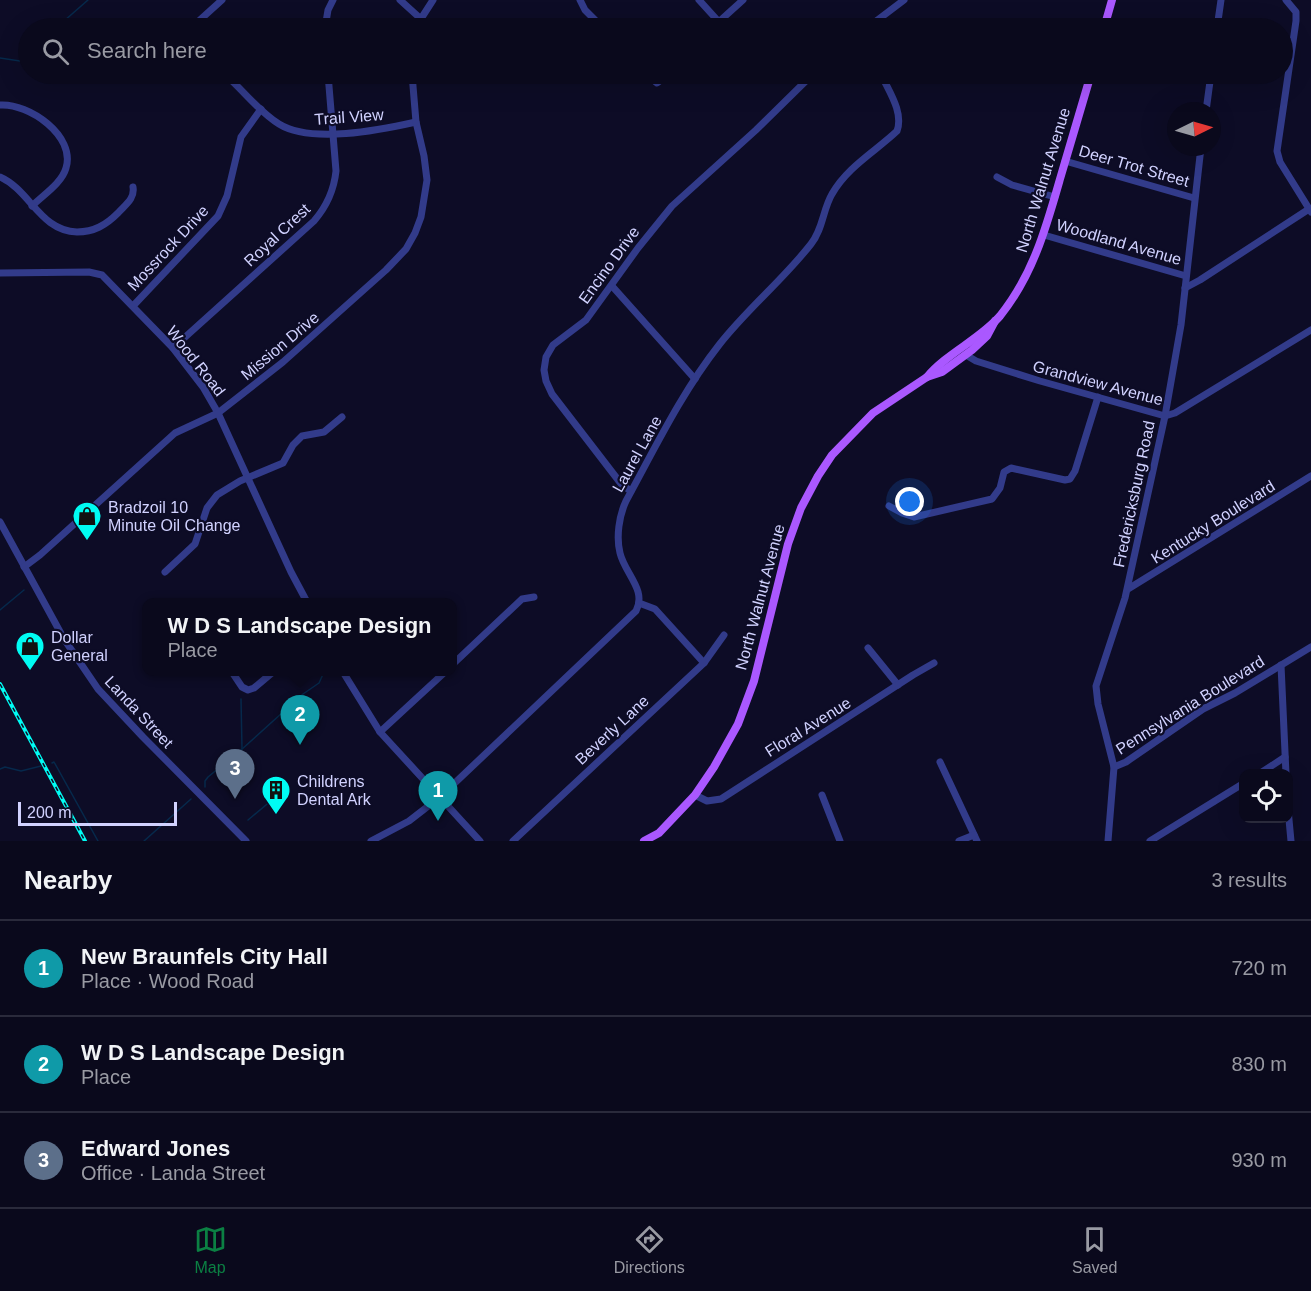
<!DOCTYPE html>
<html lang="en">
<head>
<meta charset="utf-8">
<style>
  :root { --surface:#0a091c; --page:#181729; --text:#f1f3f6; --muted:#999aa3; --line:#2a2a3b; --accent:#0b8043 }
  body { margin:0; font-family:Helvetica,sans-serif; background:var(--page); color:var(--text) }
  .controls { position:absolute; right:18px; bottom:18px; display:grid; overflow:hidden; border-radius:12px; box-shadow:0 6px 24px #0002 }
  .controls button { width:54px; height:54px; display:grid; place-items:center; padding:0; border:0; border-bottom:2px solid var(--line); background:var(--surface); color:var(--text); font:30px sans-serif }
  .compass { position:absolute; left:1167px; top:102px; width:54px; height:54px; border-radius:50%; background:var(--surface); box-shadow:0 6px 24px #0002; rotate:85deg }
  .scale { position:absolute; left:18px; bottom:15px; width:159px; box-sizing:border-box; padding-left:6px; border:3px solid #d1d2ff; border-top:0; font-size:16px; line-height:21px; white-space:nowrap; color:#d1d2ff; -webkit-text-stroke:4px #0d0c26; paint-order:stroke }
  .you { position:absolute; left:910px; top:502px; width:21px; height:21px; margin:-15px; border:4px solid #fff; border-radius:50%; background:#1a73e8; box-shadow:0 0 0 9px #1a73e833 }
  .badge { display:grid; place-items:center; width:39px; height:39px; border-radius:50%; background:var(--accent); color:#fff; font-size:20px; font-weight:700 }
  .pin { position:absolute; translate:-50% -50px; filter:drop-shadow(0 2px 3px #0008) }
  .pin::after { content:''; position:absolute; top:32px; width:21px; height:18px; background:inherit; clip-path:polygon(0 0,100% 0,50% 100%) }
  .popup { position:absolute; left:142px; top:598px; width:315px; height:78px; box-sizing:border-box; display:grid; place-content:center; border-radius:12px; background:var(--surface); filter:drop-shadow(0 2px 4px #0005); font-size:20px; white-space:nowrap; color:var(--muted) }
  .popup b { font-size:22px; color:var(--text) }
  .popup::after { content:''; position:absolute; left:50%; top:100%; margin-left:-12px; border:12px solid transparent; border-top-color:var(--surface) }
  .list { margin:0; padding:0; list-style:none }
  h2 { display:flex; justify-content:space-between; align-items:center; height:78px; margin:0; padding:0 24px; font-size:26px }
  h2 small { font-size:20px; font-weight:400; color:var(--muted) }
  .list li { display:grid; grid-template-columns:39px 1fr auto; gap:18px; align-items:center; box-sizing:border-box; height:96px; padding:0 24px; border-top:2px solid var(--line) }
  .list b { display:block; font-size:22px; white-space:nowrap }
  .list p { margin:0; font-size:20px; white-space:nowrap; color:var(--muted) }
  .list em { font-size:20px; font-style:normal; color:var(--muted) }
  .icon { flex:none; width:33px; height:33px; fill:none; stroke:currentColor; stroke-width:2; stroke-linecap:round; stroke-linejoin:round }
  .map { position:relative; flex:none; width:1311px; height:841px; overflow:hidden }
  .search { position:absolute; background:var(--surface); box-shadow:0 6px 24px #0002; left:18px; right:18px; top:18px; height:66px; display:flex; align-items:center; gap:15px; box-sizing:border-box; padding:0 21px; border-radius:33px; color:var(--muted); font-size:22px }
  .sheet { height:366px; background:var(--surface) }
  nav { display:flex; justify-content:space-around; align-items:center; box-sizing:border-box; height:84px; border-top:2px solid var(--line); background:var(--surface); font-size:16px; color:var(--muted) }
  nav a { display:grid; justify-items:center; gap:3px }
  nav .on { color:var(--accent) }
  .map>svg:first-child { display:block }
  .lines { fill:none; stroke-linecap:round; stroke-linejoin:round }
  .stream { stroke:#06294b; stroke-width:1.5 }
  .minor { stroke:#323b8a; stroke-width:7 }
  .major { stroke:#aa58ff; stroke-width:8 }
  .rail-casing { stroke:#00fcf3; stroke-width:4 }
  .rail { stroke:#0d0c26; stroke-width:1.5; stroke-dasharray:4.5; stroke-linecap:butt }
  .labels { text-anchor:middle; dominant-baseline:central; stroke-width:4.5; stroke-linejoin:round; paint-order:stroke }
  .street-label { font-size:16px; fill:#d1d2ff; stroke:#0d0c26 }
  .poi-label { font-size:16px; fill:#d1d2ff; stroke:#0d0c26; text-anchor:start }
</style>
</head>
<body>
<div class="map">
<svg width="1311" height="841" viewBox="0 0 1311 841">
  <rect width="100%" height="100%" fill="#0d0c26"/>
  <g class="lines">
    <g class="stream">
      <polyline points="56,28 88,0"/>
      <polyline points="0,58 20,61 28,57"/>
      <polyline points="0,610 24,590"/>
      <polyline points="241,750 303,694 319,683 324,672"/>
      <polyline points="52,763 54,762 98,841"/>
      <polyline points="0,769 5,767 21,771 41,766"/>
      <polyline points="205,787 205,781 208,777 242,749 241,699"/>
      <polyline points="248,820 278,795"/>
      <polyline points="144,841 191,799"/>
    </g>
    <g class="minor">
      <polyline points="400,0 421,19"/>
      <polyline points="580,0 585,10 603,28"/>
      <polyline points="699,0 719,22"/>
      <polyline points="1286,0 1296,12 1296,21 1277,151 1280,162 1311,212"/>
      <polyline points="191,28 222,0"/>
      <polyline points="325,28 328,10 333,0"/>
      <polyline points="415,28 433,0"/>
      <polyline points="712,28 743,0"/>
      <polyline points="867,28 904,0"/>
      <polyline points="1217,28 1221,0"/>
      <polyline points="568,74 575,76 579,74"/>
      <polyline points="646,74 657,83 669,74"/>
      <path d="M231,80C246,94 261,113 279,124C311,144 380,130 416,122"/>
      <path d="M0,105C29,103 76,136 66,168C62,183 43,195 32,206"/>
      <polyline points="1206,111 1211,74"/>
      <polyline points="1065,161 1194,198"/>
      <path d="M0,177C30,190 40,231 77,232C94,232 106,225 118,213C125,205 135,199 133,187"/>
      <polyline points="997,177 1012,185 1055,197"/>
      <polyline points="1044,235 1186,276"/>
      <polyline points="0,273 89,272 102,275 173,348 203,387 218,413 291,572 307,602"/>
      <polyline points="612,286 695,379"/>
      <polyline points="1185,288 1200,280 1309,209"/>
      <polyline points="133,306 218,216 227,196 241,137 261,109"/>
      <path d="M173,348L314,221C327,206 334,190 336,171L328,74"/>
      <polyline points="966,355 976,361 1040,381 1165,416 1175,413 1311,330"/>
      <polyline points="631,491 622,485 552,394 546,381 544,370 546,357 553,345 586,320 638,248 672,206 756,130 813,74"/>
      <polyline points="889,506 902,513 914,517 992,499 1000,488 1004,472 1011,468 1065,480 1070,479 1075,471 1098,397"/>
      <polyline points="0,522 64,639 98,689 143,737 246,841"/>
      <polyline points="24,567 40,555 175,433 218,413 283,362 386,270 406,249 415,233 421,217 427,180 424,156 416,122 412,74"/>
      <polyline points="165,572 195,544 207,508 217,495 240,481 283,463 293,445 302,436 324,432 342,417"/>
      <polyline points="1128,589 1311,476"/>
      <polyline points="639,603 655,609 704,663"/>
      <polyline points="868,648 898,685"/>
      <polyline points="453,664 522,599 534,597"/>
      <polyline points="1281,665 1286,774"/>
      <polyline points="232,672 242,687 248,690 254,688 273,672"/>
      <polyline points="343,672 380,732 480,841"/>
      <polyline points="380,732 445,672"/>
      <polyline points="940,762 977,841"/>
      <polyline points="1114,767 1126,762 1203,709 1235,693 1311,647"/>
      <polyline points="1259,774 1285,757"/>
      <polyline points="695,795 707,801 721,799 913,675 934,663"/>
      <polyline points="822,795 840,841"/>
      <polyline points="1288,809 1291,841"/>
      <path d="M371,841L409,821L440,797L636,611C647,590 625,574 620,553C616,537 619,516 626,501C655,448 682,392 719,345C747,309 783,280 811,244C823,229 823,209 832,194C847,167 876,151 897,131C904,112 888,90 881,74"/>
      <polyline points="513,841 704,663 724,635"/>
      <polyline points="959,841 974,835"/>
      <polyline points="1108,841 1114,767 1098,704 1096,686 1125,598 1165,416 1181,325 1201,147"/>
      <polyline points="1150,841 1244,783"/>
    </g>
    <g class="major">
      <polyline points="1104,28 1112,0"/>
      <path d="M927,377C947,353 979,340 1000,316C1033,275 1046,228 1060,179C1070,144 1081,109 1091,74"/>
      <polyline points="644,841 659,833 695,795 714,767 738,724 754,681 788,544 801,508 818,476 832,455 873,413 927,377 942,372 972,350 987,336 995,321"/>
    </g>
    <g class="rail-casing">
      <polyline id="rail" points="0,684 85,841"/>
    </g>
    <use href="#rail" class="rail"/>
  </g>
  <defs>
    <g id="shop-pin" transform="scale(1.5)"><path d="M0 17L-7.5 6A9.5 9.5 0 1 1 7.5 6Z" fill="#00fcf3" stroke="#0d0c26"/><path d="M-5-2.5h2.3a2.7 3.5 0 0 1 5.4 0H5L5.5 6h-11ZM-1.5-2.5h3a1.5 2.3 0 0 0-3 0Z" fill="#111"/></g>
    <g id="building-pin" transform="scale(1.5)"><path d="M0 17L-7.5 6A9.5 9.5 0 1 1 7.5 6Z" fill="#00fcf3" stroke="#0d0c26"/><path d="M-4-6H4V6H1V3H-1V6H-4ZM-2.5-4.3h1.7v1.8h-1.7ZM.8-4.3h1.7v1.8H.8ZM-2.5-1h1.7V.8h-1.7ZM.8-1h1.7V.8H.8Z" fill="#111"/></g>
  </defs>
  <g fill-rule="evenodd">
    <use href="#shop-pin" x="87" y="516"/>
    <use href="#shop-pin" x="30" y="646"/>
    <use href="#building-pin" x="276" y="790"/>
  </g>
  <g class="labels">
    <g class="street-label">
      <text transform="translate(349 117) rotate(-4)">Trail View</text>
      <text transform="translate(1134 166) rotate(16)">Deer Trot Street</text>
      <text transform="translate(1043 180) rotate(-73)">North Walnut Avenue</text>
      <text transform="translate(277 235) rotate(-43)">Royal Crest</text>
      <text transform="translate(1119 242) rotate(16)">Woodland Avenue</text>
      <text transform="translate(168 248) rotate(-47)">Mossrock Drive</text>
      <text transform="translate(609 265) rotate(-54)">Encino Drive</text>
      <text transform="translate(280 346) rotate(-40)">Mission Drive</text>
      <text transform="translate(196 361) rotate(52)">Wood Road</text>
      <text transform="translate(1098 383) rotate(15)">Grandview Avenue</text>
      <text transform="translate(637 454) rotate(-61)">Laurel Lane</text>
      <text transform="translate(1134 494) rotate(-78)">Fredericksburg Road</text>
      <text transform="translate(1213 522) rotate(-32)">Kentucky Boulevard</text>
      <text transform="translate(760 597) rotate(-75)">North Walnut Avenue</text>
      <text transform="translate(1190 705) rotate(-32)">Pennsylvania Boulevard</text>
      <text transform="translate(139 712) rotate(47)">Landa Street</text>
      <text transform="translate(808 727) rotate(-32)">Floral Avenue</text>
      <text transform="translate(612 730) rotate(-43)">Beverly Lane</text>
    </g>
    <g class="poi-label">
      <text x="108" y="507">Bradzoil 10<tspan x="108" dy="18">Minute Oil Change</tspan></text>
      <text x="51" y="637">Dollar<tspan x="51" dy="18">General</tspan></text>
      <text x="297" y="781">Childrens<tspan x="297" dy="18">Dental Ark</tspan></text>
    </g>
  </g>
</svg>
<div class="controls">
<button><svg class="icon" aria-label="locate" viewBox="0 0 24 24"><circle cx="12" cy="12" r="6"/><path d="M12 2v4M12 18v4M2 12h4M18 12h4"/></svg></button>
</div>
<svg class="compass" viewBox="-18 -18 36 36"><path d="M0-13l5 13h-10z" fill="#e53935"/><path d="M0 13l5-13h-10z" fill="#999aa3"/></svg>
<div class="scale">200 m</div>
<div class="you"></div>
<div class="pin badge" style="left:438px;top:821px;background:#0f9aa8">1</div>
<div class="pin badge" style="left:300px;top:745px;background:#0f9aa8">2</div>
<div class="popup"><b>W D S Landscape Design</b>Place</div>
<div class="pin badge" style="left:235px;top:799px;background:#5c6f8a">3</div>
<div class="search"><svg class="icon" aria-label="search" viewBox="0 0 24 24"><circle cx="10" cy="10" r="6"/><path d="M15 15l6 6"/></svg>Search here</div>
</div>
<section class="sheet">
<h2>Nearby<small>3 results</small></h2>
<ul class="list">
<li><span class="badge" style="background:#0f9aa8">1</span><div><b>New Braunfels City Hall</b><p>Place · Wood Road</p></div><em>720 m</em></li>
<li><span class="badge" style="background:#0f9aa8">2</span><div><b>W D S Landscape Design</b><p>Place</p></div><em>830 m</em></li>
<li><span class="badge" style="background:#5c6f8a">3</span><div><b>Edward Jones</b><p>Office · Landa Street</p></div><em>930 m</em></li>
</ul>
</section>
<nav>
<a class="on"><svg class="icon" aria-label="map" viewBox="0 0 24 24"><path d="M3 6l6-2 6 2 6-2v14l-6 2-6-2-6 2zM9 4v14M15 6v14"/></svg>Map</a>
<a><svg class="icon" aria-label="directions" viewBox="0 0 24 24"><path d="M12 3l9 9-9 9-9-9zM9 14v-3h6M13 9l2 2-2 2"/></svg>Directions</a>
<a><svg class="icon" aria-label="saved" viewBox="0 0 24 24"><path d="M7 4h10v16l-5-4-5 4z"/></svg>Saved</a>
</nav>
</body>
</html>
